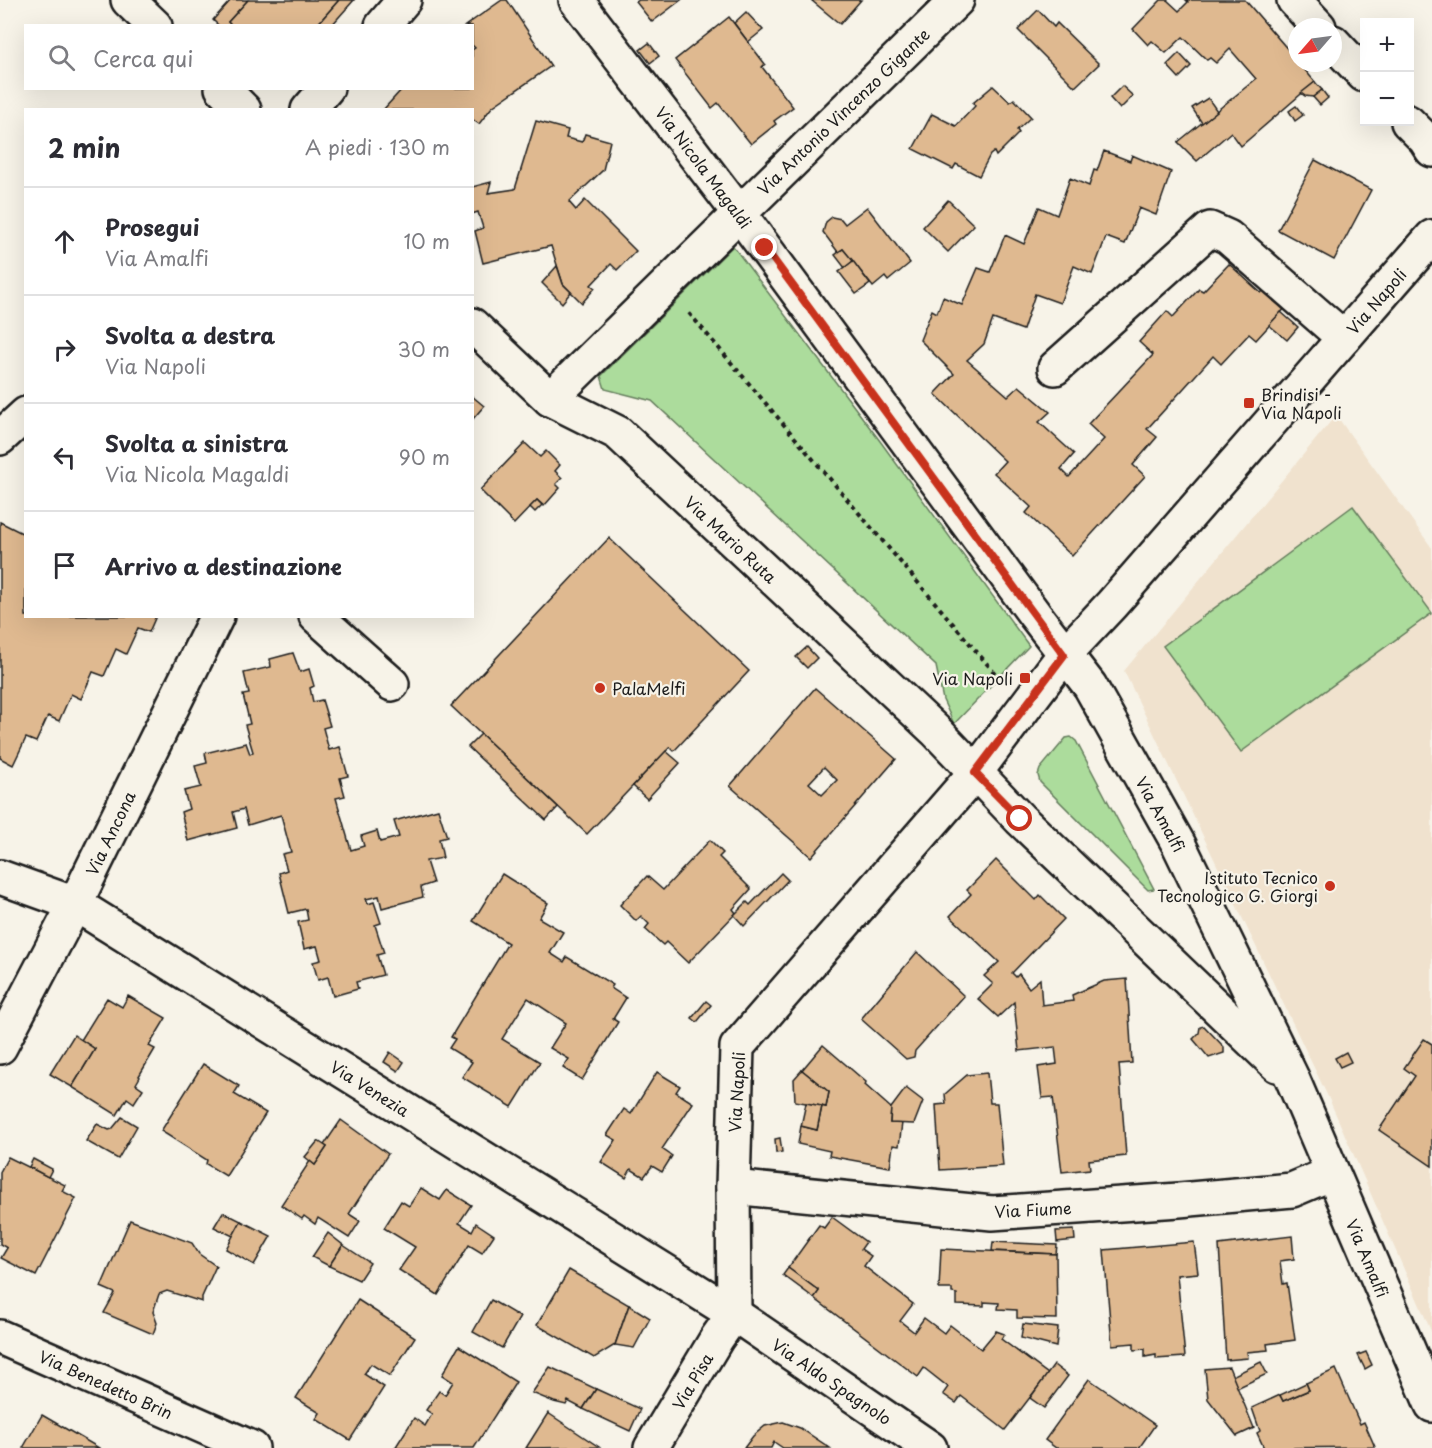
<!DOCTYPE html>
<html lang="it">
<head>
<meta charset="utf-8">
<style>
  :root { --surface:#fff; --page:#f7f7f7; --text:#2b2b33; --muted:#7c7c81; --line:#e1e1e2 }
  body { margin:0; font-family:"Playpen Sans",sans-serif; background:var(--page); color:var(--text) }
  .controls { position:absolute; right:18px; top:18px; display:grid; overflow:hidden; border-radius:0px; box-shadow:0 6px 24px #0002 }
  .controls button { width:54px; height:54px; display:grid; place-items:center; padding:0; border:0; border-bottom:2px solid var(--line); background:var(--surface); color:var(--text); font:30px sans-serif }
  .compass { position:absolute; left:1288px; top:18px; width:54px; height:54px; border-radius:50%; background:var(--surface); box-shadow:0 6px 24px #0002; rotate:242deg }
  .stop { position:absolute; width:18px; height:18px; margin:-14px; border:4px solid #c8321e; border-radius:50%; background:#fff }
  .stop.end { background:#c8321e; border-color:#fff; box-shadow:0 2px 6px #0008 }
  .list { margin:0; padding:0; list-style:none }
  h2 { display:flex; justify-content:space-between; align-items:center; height:78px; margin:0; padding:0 24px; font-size:26px }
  h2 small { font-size:20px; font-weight:400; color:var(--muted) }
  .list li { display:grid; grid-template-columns:39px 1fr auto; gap:18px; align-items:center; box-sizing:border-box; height:108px; padding:0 24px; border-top:2px solid var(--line) }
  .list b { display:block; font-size:22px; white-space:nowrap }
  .list p { margin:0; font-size:20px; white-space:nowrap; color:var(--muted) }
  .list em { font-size:20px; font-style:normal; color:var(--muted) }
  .icon { flex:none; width:33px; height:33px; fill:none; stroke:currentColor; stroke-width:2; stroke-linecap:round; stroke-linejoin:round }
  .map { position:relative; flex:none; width:1432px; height:1448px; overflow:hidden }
  .search { position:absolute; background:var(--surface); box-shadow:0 6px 24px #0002; left:24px; top:24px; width:450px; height:66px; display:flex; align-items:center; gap:15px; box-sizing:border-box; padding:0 21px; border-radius:0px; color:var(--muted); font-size:22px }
  .panel { position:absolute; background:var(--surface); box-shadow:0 6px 24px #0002; left:24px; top:108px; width:450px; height:510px; border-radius:0px }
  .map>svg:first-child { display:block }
  .built { fill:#f0e2ce }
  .green { fill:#acdc9c; stroke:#647c5c; stroke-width:1.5 }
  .building { fill:#dfb990; stroke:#1c1c1c; stroke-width:1.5; fill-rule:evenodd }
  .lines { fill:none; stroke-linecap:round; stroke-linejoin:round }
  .minor-casing { stroke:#1c1c1c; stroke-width:38 }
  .path { stroke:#1c1c1c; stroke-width:4; stroke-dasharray:4.5 4.5; stroke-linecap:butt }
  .minor { stroke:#f7f3e8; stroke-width:33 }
  .route { stroke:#c8321e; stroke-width:8 }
  .poi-dot { fill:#c8321e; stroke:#f7f3e8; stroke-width:2 }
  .labels { text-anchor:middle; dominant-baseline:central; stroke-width:4.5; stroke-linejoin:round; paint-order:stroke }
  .street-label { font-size:16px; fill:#1c1c1c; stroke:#f7f3e8 }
  .poi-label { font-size:16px; fill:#1c1c1c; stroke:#f7f3e8; text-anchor:start }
</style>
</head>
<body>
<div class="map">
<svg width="1432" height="1448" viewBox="0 0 1432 1448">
  <rect width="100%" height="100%" fill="#f7f3e8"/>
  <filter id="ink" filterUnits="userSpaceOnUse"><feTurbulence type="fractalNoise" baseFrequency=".0167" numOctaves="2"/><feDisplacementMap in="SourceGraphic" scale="12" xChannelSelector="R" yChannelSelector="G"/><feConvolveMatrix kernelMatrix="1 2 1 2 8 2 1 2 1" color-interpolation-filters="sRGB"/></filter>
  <g filter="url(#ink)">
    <polygon class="built" points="1336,415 1432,548 1432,1333 1330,1101 1124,671"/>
    <g class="green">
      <polygon points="733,246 880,441 1029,646 954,724 943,700 936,666 652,401 605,389 601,376"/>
      <polygon points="1353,506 1432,613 1241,752 1163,646"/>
      <polygon points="1071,737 1076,741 1154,889 1148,890 1040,782 1038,775 1040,769 1066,738"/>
    </g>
    <g class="building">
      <polygon points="231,0 248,0 228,22 232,26 219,26 213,20"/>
      <polygon points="248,0 339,0 316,26 232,26 228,22"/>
      <polygon points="339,0 354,0 331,26 316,26"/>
      <polygon points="502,0 507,0 551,66 492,107 479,124 472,119 472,110 383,110 403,88 472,88 472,50 475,48 472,45 472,26 465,26"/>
      <polygon points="639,0 681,0 652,22 636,2"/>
      <polygon points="811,0 861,0 840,24"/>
      <polygon points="1161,0 1167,0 1179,11 1188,2 1186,0 1245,0 1297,60 1297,63 1299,63 1315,82 1241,146 1231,132 1197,161 1178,142 1256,79 1230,49 1216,63 1210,58 1207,60 1183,37 1166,53 1152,41 1148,45 1133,29"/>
      <polygon points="1038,10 1054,27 1057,23 1099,64 1075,87 1018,30"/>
      <polygon points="746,12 763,30 748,42 734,23"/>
      <polygon points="729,17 765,64 762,67 793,107 774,121 776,124 751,144 718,103 712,108 675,60"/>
      <polygon points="649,43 659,56 650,63 640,50"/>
      <polygon points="1179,53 1191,66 1179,78 1167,65"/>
      <polygon points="1315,82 1322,90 1313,97 1305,96 1301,93"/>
      <polygon points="993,86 1010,102 1014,99 1031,117 1017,130 1019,133 996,156 994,152 990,155 979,176 956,164 953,169 913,149 932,114 956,126 975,106 973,103"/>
      <polygon points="1122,86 1133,96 1120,109 1110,98"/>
      <polygon points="1322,90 1328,98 1320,105 1313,97"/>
      <polygon points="1208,98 1217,111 1202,123 1192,108"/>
      <polygon points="1296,106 1303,115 1295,121 1289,111"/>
      <polygon points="536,121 568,130 566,138 582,142 585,134 610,141 603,170 569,202 576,210 585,200 636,251 617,270 611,264 591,285 595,288 582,303 563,284 551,246 483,263 475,231 483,228 478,212 472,214 472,187 491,182 488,193 515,189"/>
      <polygon points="1104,151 1130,161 1132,155 1171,172 1156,215 1139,208 1125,244 1106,237 1092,274 1074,266 1060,303 1035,294 1023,330 993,319 984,344 967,360 1008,396 1019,386 1050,412 1039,422 1074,454 1061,469 1069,477 1104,439 1088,424 1153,355 1139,342 1167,311 1173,317 1199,289 1203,291 1229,264 1261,293 1266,288 1287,306 1256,340 1249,334 1221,364 1213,356 1147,429 1157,437 1133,465 1145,476 1072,556 1026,513 1031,507 994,473 1005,461 935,394 954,374 920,340 932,310 937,313 943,297 962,305 978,268 990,272 1005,235 1024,244 1039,207 1057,215 1070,178 1089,186 1094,170 1097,171"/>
      <polygon points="1315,160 1371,190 1334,260 1278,230"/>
      <polygon points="948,200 974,225 948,252 923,227"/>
      <polygon points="867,207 910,263 888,281 885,277 873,287 843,249 838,252 823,232 826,222 832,217 841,219 845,224"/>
      <polygon points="843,249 853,261 845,268 835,255"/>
      <polygon points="853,261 870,284 856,294 839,272"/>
      <polygon points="557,266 563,284 571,292 562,303 542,283"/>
      <polygon points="1281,312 1298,327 1287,340 1269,325"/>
      <polygon points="472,396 484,406 472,420"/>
      <polygon points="525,443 540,457 546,451 560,465 555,471 562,478 556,484 560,488 544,506 537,500 514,524 480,490"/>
      <polygon points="537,500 542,505 535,512 530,507"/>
      <polygon points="0,522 26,535 26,616 156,616 149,632 138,628 126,654 116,649 104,676 93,672 81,699 71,694 59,721 48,716 36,742 26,738 13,765 0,758"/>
      <polygon points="609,538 749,671 674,751 670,747 587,834 451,706"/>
      <polygon points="807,647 817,658 807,668 796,657"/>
      <polygon points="293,653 300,672 309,669 314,686 310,688 313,702 322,700 330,726 323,728 329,750 340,747 348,776 340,778 345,796 336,798 351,850 364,846 361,836 377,831 380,842 399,837 394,821 438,809 447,837 439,839 443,858 426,861 433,883 421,887 423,897 382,908 379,896 366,899 368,904 374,902 381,923 375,925 384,953 377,955 383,975 356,982 358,989 333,996 328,977 318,980 313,962 321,960 317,946 304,949 298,922 308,920 306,909 289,913 279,873 287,870 282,854 291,852 281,815 248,825 244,809 233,812 237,828 188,841 181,812 189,809 184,791 201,787 195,766 207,763 205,753 246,743 250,754 253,752 245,725 250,724 243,695 249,694 244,673 271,667 270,659"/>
      <path d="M815,688L896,759L811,857L730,786ZM824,767L837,780L822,795L809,783Z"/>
      <polygon points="481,734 558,807 546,820 468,747"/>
      <polygon points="666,751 680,763 647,799 633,786"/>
      <polygon points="710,840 723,853 719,857 751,889 733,909 736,913 688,963 666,942 663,945 645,929 649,924 641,916 636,921 620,905 647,876 663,890"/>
      <polygon points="996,860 1036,900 1040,895 1064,919 1012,973 1016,977 1019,974 1029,988 1040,979 1042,1005 1073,1001 1072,995 1104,981 1127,979 1132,1063 1119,1064 1126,1156 1089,1160 1090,1169 1062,1172 1053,1097 1042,1098 1038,1067 1057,1064 1055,1047 1019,1051 1014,1002 998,1017 978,999 993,984 984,976 999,962 950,916 971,894 967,890"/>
      <polygon points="781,873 788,880 744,926 734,915 747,902 750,905"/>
      <polygon points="502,874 548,903 539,918 563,932 550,953 564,962 567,957 613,985 611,988 626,998 613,1019 618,1022 582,1080 563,1068 569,1059 550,1048 566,1023 528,998 502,1039 540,1062 512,1107 462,1077 472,1062 449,1048 455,1039 451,1037 508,943 473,921"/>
      <polygon points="917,952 964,996 915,1051 914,1057 906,1059 861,1019"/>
      <polygon points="128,996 166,1018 149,1046 155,1049 139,1076 140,1077 136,1084 143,1089 134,1103 127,1098 117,1115 72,1087 95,1049 81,1040 107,998 122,1007"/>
      <polygon points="706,1001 711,1005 697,1022 692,1018"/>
      <polygon points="1204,1026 1224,1047 1224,1053 1209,1058 1193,1039 1199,1033 1200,1027"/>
      <polygon points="74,1035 95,1049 72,1087 50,1074"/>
      <polygon points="1424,1039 1432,1044 1432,1166 1379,1130 1415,1076 1404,1068"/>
      <polygon points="823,1045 866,1082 865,1085 891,1108 890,1123 902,1123 899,1146 893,1145 890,1167 829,1156 830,1151 798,1144 801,1126 817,1130 822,1106 826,1107 829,1092 802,1070"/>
      <polygon points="390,1052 404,1062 398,1071 384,1062"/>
      <polygon points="1346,1052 1351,1062 1340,1067 1335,1058"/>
      <polygon points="203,1064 239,1086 234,1094 266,1113 226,1176 206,1164 207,1160 161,1131"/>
      <polygon points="802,1070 829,1092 826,1107 795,1101 794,1079"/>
      <polygon points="657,1072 680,1086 676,1092 693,1103 662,1149 672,1156 662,1172 652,1166 644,1177 631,1169 626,1178 601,1162 616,1140 607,1135 624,1109 631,1114"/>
      <polygon points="987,1073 990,1103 997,1103 1003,1166 940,1170 936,1105 946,1104 945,1094 967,1075"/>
      <polygon points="906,1088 923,1101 914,1124 890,1123 891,1108"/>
      <polygon points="806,1103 822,1106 817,1130 801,1126"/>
      <polygon points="122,1117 137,1126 118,1159 86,1141 97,1124 109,1130 112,1129"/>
      <polygon points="341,1120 388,1154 349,1214 360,1221 349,1238 318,1218 315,1224 304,1216 302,1219 281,1205 310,1161 315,1165 327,1147 324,1145"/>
      <polygon points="780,1138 782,1152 776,1153 775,1139"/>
      <polygon points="318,1141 327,1147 315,1165 305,1157"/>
      <polygon points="8,1157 65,1185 62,1191 76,1198 36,1276 1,1258 7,1248 0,1244 0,1172"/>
      <polygon points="33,1159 52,1169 48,1177 29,1167"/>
      <polygon points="421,1188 440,1200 447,1190 471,1205 459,1223 472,1231 476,1223 494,1235 482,1253 469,1245 438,1295 399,1270 415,1247 384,1228 401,1201 409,1206"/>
      <polygon points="223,1212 241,1221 233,1236 214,1227"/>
      <polygon points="832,1217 866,1242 861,1249 871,1256 864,1266 913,1304 900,1321 914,1332 924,1318 944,1333 950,1325 981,1349 996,1331 1004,1334 1001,1339 1048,1374 1005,1430 961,1396 956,1403 943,1394 948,1387 924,1368 918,1377 814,1298 819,1291 788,1268 819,1225 824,1228"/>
      <polygon points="130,1220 192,1243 199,1254 216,1266 202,1297 202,1302 167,1291 159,1294 153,1312 157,1323 153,1334 104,1313 115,1293 101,1287"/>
      <polygon points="241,1221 271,1236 254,1265 226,1249"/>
      <polygon points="1074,1230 1075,1240 1057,1242 1056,1231"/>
      <polygon points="328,1233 343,1245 329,1266 312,1257"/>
      <polygon points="1292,1236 1294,1259 1280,1261 1283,1284 1287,1283 1295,1340 1267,1344 1268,1350 1247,1352 1248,1358 1226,1360 1219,1245"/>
      <polygon points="993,1242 1057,1245 1056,1254 992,1251"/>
      <polygon points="1194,1242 1198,1273 1177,1275 1185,1357 1156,1359 1156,1355 1145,1357 1145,1349 1134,1350 1134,1343 1112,1345 1104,1250"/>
      <polygon points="343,1245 370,1263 359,1280 329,1266"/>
      <polygon points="941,1249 1056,1254 1057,1319 1017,1318 1017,1310 998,1309 999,1303 984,1302 984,1306 957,1305 957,1294 952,1293 952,1289 939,1289"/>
      <polygon points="788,1268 819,1291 814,1298 783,1275"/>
      <polygon points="569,1270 629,1305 615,1345 594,1358 537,1325"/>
      <polygon points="358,1300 415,1337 390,1376 371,1364 364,1374 384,1387 350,1440 316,1419 320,1413 296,1398"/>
      <polygon points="491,1300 520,1317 502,1348 473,1332"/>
      <polygon points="629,1305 650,1318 634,1348 615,1345"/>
      <polygon points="1023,1324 1058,1328 1056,1347 1021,1338"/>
      <polygon points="459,1346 516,1382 474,1448 395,1448 414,1418 425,1426 432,1414 426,1410 439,1391 445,1395 453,1382 442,1375"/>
      <polygon points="1366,1352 1372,1365 1365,1369 1358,1355"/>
      <polygon points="1261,1362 1267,1374 1237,1388 1232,1376"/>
      <polygon points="1054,1365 1068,1376 1044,1408 1030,1398"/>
      <polygon points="550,1367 596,1389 583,1409 568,1401 566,1405 554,1402 532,1393"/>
      <polygon points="1229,1367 1254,1428 1237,1436 1208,1399 1205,1369"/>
      <polygon points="1336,1369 1360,1424 1364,1422 1375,1447 1264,1448 1257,1433 1260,1431 1252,1408 1280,1395 1283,1401 1309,1390 1306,1383"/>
      <polygon points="1089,1379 1155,1425 1139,1448 1056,1448 1045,1440"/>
      <polygon points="1306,1383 1309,1390 1283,1401 1280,1395"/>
      <polygon points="596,1389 640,1409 630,1431 583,1409"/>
      <polygon points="548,1413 599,1447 526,1448"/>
      <polygon points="42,1415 99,1448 23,1448"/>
      <polygon points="783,1422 800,1428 830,1448 783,1448 774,1442 771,1448 744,1448 753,1436 765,1426"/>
    </g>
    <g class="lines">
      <g class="minor-casing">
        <g id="minor">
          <polyline points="128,0 155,26"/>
          <polyline points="576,0 739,213 1035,615 1090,686 1179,845 1292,1078 1432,1405"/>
          <polyline points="1294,0 1319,27"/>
          <polyline points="382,26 404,0"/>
          <polyline points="1333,42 1364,75"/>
          <polyline points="222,88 244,110"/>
          <polyline points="308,110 327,88"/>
          <polyline points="1408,122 1425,139 1432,150"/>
          <polyline points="472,325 550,399 618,433 937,732 1020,819 1277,1065"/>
          <polyline points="1055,368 1210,229 1228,237 1344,338"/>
          <polyline points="550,399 957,0"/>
          <polyline points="0,438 26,414"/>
          <polyline points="316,616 392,684"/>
          <polyline points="0,877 75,904 734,1314 930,1448"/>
          <polyline points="0,1047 75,904 217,616"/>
          <polyline points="733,1187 992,1213 1179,1200 1292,1190 1332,1173"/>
          <polyline points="734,1314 733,1187 737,1047 975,773 1064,655 1112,604 1432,237"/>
          <polyline points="0,1337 252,1448"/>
          <polyline points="651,1448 717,1338 734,1314"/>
        </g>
      </g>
      <polyline class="path" points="689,313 999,678"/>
      <use href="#minor" class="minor"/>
    </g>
  </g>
  <g class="lines" filter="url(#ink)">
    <polyline class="route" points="765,248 1064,655 975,773 1020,819"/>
  </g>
  <g class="poi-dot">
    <rect x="1243" y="397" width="12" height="12" rx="3"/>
    <rect x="1019" y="672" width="12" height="12" rx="3"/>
    <circle cx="600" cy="688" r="6"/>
    <circle cx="1330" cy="886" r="6"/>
  </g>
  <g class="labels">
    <g class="street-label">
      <text transform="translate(843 111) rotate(-44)">Via Antonio Vincenzo Gigante</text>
      <text transform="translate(704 167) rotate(53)">Via Nicola Magaldi</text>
      <text transform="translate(1376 301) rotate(-49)">Via Napoli</text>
      <text transform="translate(731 539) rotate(43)">Via Mario Ruta</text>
      <text transform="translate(1161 814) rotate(61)">Via Amalfi</text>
      <text transform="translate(110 833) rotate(-64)">Via Ancona</text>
      <text transform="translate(370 1088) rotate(32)">Via Venezia</text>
      <text transform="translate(736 1092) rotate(-87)">Via Napoli</text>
      <text transform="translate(1033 1209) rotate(-3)">Via Fiume</text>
      <text transform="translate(1368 1258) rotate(67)">Via Amalfi</text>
      <text transform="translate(692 1381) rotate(-59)">Via Pisa</text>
      <text transform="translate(832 1381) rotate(34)">Via Aldo Spagnolo</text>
      <text transform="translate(106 1384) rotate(24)">Via Benedetto Brin</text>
    </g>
    <g class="poi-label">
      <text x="1261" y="394">Brindisi -<tspan x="1261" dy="18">Via Napoli</tspan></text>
      <text x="1013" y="678" text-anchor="end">Via Napoli</text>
      <text x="612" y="688">PalaMelfi</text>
      <text x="1318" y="877" text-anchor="end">Istituto Tecnico<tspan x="1318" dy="18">Tecnologico G. Giorgi</tspan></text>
    </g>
  </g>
</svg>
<div class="controls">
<button>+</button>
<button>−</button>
</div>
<svg class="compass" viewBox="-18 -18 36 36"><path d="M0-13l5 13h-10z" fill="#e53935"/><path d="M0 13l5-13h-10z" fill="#7c7c81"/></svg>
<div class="stop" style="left:1020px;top:819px"></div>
<div class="stop end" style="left:765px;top:248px"></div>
<div class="search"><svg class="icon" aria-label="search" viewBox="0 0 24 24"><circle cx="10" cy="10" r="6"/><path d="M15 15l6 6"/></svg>Cerca qui</div>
<section class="panel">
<h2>2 min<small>A piedi · 130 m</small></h2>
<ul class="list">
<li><svg class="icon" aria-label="ahead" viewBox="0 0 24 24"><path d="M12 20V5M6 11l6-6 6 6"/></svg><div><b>Prosegui</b><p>Via Amalfi</p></div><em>10 m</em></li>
<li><svg class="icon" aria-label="right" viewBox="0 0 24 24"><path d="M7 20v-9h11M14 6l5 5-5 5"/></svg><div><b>Svolta a destra</b><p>Via Napoli</p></div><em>30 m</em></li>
<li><svg class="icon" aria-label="left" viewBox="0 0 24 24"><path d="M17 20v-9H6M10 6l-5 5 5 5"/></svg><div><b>Svolta a sinistra</b><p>Via Nicola Magaldi</p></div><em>90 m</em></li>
<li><svg class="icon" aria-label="arrive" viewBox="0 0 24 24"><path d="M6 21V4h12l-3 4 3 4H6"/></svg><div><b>Arrivo a destinazione</b></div></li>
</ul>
</section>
</div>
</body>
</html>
